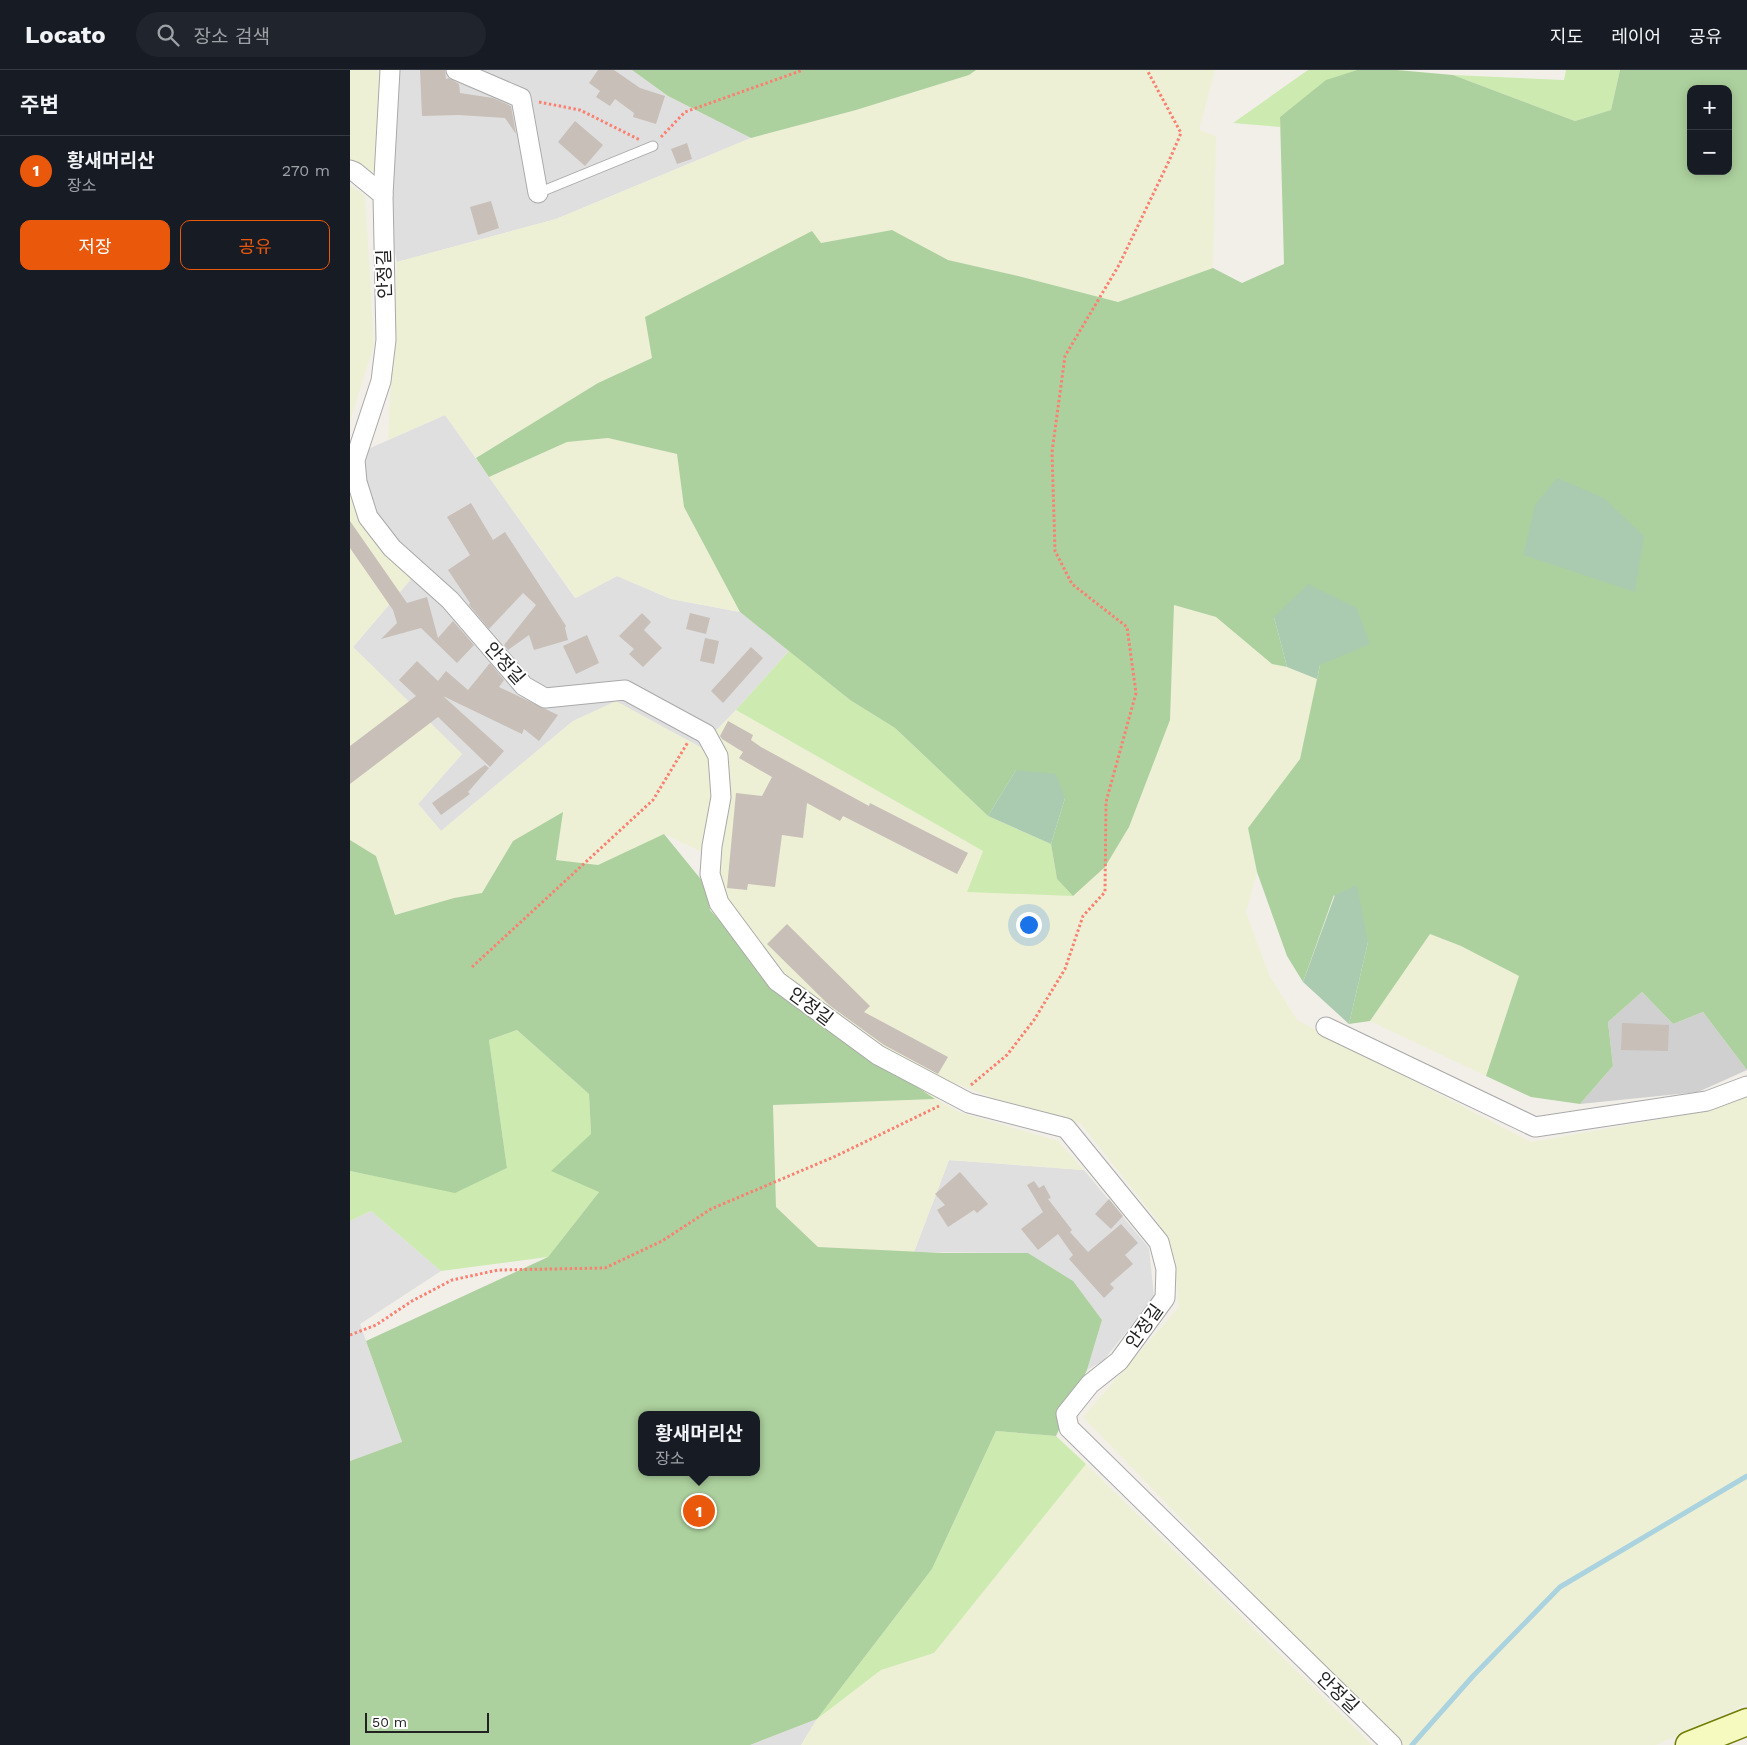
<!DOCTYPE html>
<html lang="ko">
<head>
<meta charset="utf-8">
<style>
  :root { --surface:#171b24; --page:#20242c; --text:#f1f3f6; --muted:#9ea1a6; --line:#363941; --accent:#ea580c }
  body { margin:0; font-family:"Work Sans","Noto Sans KR",sans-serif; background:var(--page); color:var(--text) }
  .controls { position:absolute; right:15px; top:15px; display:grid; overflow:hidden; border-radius:10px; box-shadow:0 2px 12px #0003 }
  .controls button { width:45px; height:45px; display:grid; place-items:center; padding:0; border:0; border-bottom:1px solid var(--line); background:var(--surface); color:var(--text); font:25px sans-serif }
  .scale { position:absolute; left:15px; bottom:12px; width:124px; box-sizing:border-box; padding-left:5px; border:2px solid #222; border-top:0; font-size:14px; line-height:18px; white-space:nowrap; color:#222; -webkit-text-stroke:4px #fff; paint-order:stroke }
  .you { position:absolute; left:678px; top:854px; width:18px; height:18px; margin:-12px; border:4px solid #fff; border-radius:50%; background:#1a73e8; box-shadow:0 0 0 8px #1a73e833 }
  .badge { display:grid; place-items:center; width:32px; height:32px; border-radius:50%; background:var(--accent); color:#fff; font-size:16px; font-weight:700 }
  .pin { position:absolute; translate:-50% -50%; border:2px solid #fff; box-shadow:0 1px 5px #0006 }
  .popup { position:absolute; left:288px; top:1341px; width:122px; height:65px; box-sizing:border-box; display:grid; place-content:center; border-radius:10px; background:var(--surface); filter:drop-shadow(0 1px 4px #0005); font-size:16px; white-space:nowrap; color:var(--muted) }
  .popup b { font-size:19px; color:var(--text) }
  .popup::after { content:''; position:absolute; left:50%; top:100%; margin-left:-10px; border:10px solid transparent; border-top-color:var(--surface) }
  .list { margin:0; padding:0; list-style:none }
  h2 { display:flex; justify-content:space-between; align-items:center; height:65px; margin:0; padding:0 20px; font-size:21px }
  h2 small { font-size:16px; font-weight:400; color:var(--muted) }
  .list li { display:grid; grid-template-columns:32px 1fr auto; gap:15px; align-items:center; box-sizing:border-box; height:70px; padding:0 20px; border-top:1px solid var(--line) }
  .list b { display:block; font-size:19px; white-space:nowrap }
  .list p { margin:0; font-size:16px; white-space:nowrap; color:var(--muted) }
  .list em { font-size:16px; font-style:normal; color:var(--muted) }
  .actions { display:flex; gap:10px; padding:15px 20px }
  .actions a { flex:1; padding:11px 0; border:1px solid var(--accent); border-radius:10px; text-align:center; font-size:18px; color:var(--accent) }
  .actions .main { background:var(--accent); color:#fff }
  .icon { flex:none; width:28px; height:28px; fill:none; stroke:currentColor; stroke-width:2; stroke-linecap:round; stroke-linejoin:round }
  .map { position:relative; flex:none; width:1397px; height:1675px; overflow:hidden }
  header { display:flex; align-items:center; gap:30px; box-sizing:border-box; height:70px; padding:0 25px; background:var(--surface); border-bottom:1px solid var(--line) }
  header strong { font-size:24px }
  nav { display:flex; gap:28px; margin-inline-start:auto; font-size:18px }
  .search { width:350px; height:45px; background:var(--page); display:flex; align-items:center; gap:12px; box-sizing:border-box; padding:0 18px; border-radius:28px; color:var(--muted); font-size:19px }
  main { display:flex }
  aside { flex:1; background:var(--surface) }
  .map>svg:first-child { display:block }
  .residential { fill:#e0dfdf }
  .religious { fill:#d0d0d0 }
  .farmland { fill:#eef0d5 }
  .grass { fill:#cdebb0 }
  .forest { fill:#add19e; fill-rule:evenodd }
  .cemetery { fill:#aacbaf }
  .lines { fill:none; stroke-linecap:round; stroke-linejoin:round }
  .stream { stroke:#aad3df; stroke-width:5 }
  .building { fill:#c7bfb8 }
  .lane-casing { stroke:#a9a9a9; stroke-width:11 }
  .street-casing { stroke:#a9a9a9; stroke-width:21 }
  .secondary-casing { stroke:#707d05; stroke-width:29 }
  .path { stroke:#fa8072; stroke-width:3; stroke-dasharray:2.5 2.5; stroke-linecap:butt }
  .lane { stroke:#fff; stroke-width:9 }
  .street { stroke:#fff; stroke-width:19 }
  .secondary { stroke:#f7fabf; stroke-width:26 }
  .labels { text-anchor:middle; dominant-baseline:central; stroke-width:4; stroke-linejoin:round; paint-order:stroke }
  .street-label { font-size:18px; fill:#222; stroke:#fff }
</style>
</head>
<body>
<header>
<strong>Locato</strong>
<div class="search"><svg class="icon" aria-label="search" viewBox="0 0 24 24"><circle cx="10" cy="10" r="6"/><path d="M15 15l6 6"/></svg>장소 검색</div>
<nav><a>지도</a><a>레이어</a><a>공유</a></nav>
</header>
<main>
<aside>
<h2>주변<small></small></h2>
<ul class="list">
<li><span class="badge">1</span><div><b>황새머리산</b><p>장소</p></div><em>270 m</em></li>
</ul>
<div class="actions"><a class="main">저장</a><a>공유</a></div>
</aside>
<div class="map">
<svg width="1397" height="1675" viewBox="0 0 1397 1675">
  <rect width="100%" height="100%" fill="#f2efe9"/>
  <g class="residential">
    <polygon points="39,0 282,0 318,26 401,68 206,149 47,192 28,104"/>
    <polygon points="95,345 225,528 267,506 321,529 390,542 439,581 386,640 350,677 266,632 223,651 91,761 68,734 112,684 3,577 61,509 0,416 0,387"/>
    <polygon points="599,1090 734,1100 799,1178 804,1227 753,1291 737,1300 752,1250 722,1211 678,1183 564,1182"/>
    <polygon points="21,1141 91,1201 10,1254 52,1373 0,1391 0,1151"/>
    <polygon points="467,1649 451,1675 400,1675"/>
  </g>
  <polygon class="religious" points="1292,922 1323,954 1353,942 1397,1000 1348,1022 1230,1034 1263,996 1258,952"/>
  <g class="farmland">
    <polygon points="0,0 33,0 28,104 0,93"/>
    <polygon points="626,0 865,0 849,60 866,66 863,198 768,232 672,207 598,190 542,160 471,173 302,288 248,313 126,388 95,345 38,370 47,192 206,149 401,68 506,40 619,5"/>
    <polygon points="0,115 15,126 24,275 0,351"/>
    <polygon points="258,368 327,384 334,437 390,542 321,529 267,506 226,528 139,407 217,372"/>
    <polygon points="0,416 61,509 3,577 112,684 68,734 91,761 223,651 266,631 350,677 386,640 633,781 618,821 755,797 779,757 820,650 824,535 866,547 922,594 937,597 967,609 950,689 898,758 907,802 896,842 919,905 947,950 1181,1072 1340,1044 1397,1026 1397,1634 1306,1675 1050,1675 733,1347 829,1237 826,1208 807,1150 731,1054 673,1040 605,1013 586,1029 609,1042 708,1071 734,1100 599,1090 564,1182 468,1177 426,1137 423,1035 584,1029 447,935 360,840 354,783 314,764 248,795 206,790 213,743 163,771 132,823 104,828 45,845 26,786 0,770"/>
    <polygon points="1080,864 1111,876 1169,906 1136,1006 1020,951"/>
    <polygon points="736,1394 1022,1675 451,1675 467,1649 531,1600 584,1583"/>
  </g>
  <g class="grass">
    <polygon points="958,0 1007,0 976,11 930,47 930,57 883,53"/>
    <polygon points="1216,0 1270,0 1261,40 1225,51 1103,5 1214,10"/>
    <polygon points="439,581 500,630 545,658 638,746 701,774 707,809 723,826 617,822 633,781 386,640"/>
    <polygon points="167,960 239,1024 241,1064 249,1122 198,1187 91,1201 21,1141 0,1151 0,1101 105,1122 157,1098 139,970"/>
    <polygon points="646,1361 706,1366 736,1394 584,1583 531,1600 467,1649 582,1499"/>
  </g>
  <g class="forest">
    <polygon points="282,0 626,0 619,5 506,40 401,68 318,26"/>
    <path d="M1007,0H1047L1103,5L1225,51L1261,40L1270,0H1397V1000L1353,942L1323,954L1292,922L1258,952L1263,996L1230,1034L1181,1027L1136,1006L1169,906L1111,876L1080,864L1020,951L999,954L1018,872L984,825L953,912L937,886L907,802L898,758L950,689L970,595L924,547L937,597L922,594L866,547L824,535L820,650L779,757L755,797L723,826L707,809L701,774L715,728L666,700L638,746L545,658L500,630L390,542L334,437L327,384L258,368L217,372L139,407L126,388L248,313L302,288L295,247L462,161L471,173L542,160L598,190L672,207L768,232L863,198L892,213L934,194L930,47L976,10ZM1341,19H1378V101H1341Z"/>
    <path d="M213,742L206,790L248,795L314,764L358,818L360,840L447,935L585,1029L423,1035L426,1137L468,1177L593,1183H678L723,1211L752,1250L737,1300L706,1366L646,1361L582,1499L467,1649L400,1675H0V1391L52,1372L16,1271L198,1187L249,1122L201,1101L241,1064L239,1024L167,960L139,970L157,1098L105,1123L0,1101V770L26,786L45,845L104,828L132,823L163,771ZM292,1345H406V1402H292Z"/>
  </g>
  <g class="cemetery">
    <polygon points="1207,408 1254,428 1294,466 1285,522 1173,485 1185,435"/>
    <polygon points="958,514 1007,538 1020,574 970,595 967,609 937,597 924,547"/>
    <polygon points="666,700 706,704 715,728 701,774 638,746"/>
    <polygon points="1007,815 1018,872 999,954 953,912 985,825"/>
  </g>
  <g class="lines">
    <polyline class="stream" points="1062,1675 1123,1606 1210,1517 1397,1406"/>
  </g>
  <g class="building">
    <polygon points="70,0 95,0 96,9 99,8 109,14 110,23 143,28 161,36 166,64 155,48 109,45 72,46"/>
    <polygon points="248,0 264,0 290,18 315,26 306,54 283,47 284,43 265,29 260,36 246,27 250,21 239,13"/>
    <polygon points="225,51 253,75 235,96 208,72"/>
    <polygon points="337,73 342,89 327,94 321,79"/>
    <polygon points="141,131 149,158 128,165 120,137"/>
    <polygon points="121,433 143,470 155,462 216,556 215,558 218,570 184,580 179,565 158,580 154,575 186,535 173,523 139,559 119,535 120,533 98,500 120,485 97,447"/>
    <polygon points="0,451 57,533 77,527 88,568 103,551 124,575 107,593 71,558 31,569 47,553 43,540 0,478"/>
    <polygon points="292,543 301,552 294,560 312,578 293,597 279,584 284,579 269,566"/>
    <polygon points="340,543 360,548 356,564 336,559"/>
    <polygon points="237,565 249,593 226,604 213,576"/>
    <polygon points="355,568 369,571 364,594 350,591"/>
    <polygon points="401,577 413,588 373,633 361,621"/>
    <polygon points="67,591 88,611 96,601 118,620 140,593 154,610 149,617 208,645 189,671 174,659 172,664 93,626 154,681 140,697 88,647 0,714 0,676 66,626 49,610"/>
    <polygon points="378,651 403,665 401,670 411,677 519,736 520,733 618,783 607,804 493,746 490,751 457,733 453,768 432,765 425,817 398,814 397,820 377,818 386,723 412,726 422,707 389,688 393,682 372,669 370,666"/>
    <polygon points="135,695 139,698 118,722 120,724 91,745 82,733"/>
    <polygon points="437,854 520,936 514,942 598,987 588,1004 534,975 479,935 417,874"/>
    <polygon points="1272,953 1319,955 1318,981 1271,980"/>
    <polygon points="610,1102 638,1134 627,1143 624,1140 598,1157 587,1140 595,1135 585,1124"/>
    <polygon points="684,1111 689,1118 694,1115 701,1128 698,1129 722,1160 720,1162 738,1182 771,1154 788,1173 775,1185 783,1194 760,1214 764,1218 754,1228 719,1189 723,1185 708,1164 688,1180 671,1159 693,1142 677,1115"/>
    <polygon points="759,1129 773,1146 761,1159 745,1144"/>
  </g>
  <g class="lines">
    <g class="lane-casing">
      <polyline id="lane" points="188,123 303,76"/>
    </g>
    <g class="street-casing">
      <g id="street">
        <polyline points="106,0 171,28 188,123"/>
        <polyline points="0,100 5,102 33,125 36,270 31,311 5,390 7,412 18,447 42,478 100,530 174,616 195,628 275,620 356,664 368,686 371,727 362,776 360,804 369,833 427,911 528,985 619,1033 716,1058 809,1172 816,1199 815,1228 769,1291 740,1314 716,1344 719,1358 1042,1675"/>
        <polyline points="33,125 40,0"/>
        <polyline points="976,957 1185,1057 1357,1031 1397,1016"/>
      </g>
    </g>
    <g class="secondary-casing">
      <polyline id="secondary" points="1339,1675 1397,1652"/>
    </g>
    <g class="path">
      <polyline points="189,32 230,40 290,70"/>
      <polyline points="311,67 335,42 453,0"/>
      <polyline points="122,897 303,730 338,672"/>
      <polyline points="621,1015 657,985 684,950 715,899 733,846 755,822 756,732 786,623 777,557 722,514 705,481 702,382 715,286 769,195 819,91 831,63 797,0"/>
      <polyline points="0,1265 26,1255 62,1231 102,1210 148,1200 255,1198 312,1171 361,1139 486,1086 589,1036"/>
    </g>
    <use href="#lane" class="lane"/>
    <use href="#street" class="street"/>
    <use href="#secondary" class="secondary"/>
  </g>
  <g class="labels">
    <g class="street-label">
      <text transform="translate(34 204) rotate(-92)">안정길</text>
      <text transform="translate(155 593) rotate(48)">안정길</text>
      <text transform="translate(461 936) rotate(37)">안정길</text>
      <text transform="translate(794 1256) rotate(-54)">안정길</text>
      <text transform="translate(988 1622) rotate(44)">안정길</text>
    </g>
  </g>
</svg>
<div class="controls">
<button>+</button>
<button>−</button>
</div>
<div class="scale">50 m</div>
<div class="you"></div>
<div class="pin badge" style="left:349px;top:1441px">1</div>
<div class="popup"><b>황새머리산</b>장소</div>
</div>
</main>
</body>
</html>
